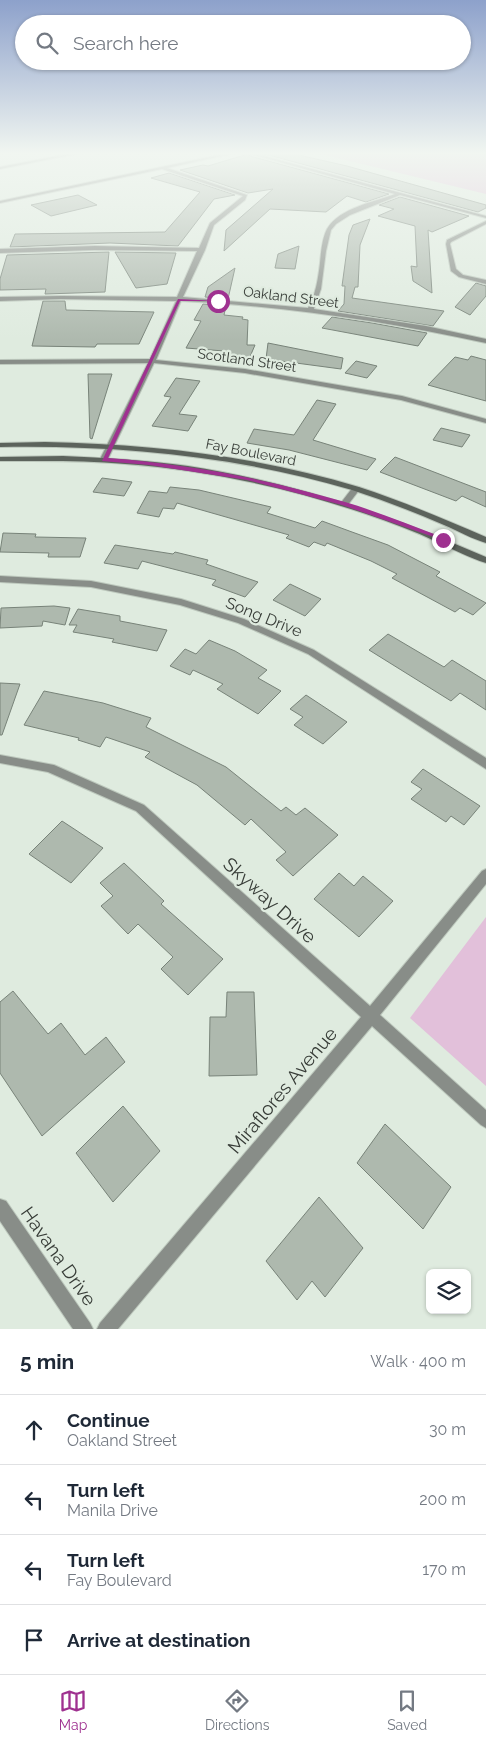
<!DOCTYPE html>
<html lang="en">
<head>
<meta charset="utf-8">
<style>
  :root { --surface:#fff; --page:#f6f6f7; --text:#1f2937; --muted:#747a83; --line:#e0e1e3; --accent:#9f3190 }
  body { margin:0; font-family:Raleway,sans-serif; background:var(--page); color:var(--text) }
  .controls { position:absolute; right:15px; bottom:15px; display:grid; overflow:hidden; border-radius:8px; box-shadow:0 1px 4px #0004 }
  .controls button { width:45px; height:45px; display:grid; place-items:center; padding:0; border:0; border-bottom:1px solid var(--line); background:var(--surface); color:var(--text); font:25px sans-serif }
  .stop { position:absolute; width:15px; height:15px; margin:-11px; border:4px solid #9f3190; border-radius:50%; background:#fff }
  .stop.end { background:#9f3190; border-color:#fff; box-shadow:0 1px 5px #0008 }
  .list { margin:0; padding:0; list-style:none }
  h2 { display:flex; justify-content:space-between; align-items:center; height:65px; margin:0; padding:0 20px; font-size:21px }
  h2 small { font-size:16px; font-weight:400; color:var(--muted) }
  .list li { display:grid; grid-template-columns:32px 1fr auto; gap:15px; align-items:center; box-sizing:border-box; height:70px; padding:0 20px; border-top:1px solid var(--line) }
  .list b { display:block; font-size:19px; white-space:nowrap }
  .list p { margin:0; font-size:16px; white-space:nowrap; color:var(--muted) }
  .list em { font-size:16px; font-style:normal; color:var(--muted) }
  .icon { flex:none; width:28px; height:28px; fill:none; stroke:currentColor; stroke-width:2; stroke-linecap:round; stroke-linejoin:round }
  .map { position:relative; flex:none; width:486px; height:1329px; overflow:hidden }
  .search { position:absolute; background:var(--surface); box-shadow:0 1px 4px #0004; left:15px; right:15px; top:15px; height:55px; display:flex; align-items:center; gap:12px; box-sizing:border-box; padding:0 18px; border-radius:28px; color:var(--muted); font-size:19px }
  .sheet { height:345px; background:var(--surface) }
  nav { display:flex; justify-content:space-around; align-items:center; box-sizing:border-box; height:70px; border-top:1px solid var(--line); background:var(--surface); font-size:14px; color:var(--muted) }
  nav a { display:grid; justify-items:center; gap:2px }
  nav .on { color:var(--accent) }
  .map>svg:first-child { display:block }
  .green { fill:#e2c0da }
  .building { fill:#aeb9ae; stroke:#788379 }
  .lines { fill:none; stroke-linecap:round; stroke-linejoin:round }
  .street-casing { stroke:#bdc8bd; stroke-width:2 }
  .secondary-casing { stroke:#bdc8bd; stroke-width:2 }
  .street { fill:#888d88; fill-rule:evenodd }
  .secondary { fill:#5c635c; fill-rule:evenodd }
  .route { fill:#9f3190 }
  .labels { text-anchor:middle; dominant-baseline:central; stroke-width:4.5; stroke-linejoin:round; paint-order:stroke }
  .far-street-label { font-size:14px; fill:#373c37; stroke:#dfebdf }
  .street-label { font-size:16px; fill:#373c37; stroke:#dfebdf }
  .near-street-label { font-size:19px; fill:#373c37; stroke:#dfebdf }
</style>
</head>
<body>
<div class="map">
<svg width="486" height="1329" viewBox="0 0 486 1329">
  <rect width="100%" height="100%" fill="#dfebdf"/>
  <g class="green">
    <polygon points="321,154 486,154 486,194"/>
    <polygon points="486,917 486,1086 410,1018"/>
  </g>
  <g class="building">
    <polygon points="248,154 250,156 389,194 366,202 347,196 326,212 270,209 224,251 226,230 273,189 248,193 180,170 203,165 208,166"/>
    <polygon points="265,154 294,154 347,166 486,205 486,208 478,212"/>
    <polygon points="169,173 235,195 214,199 178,246 110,243 10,247 15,234 165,232 200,192 151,178"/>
    <polygon points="78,195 97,205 51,216 31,205"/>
    <polygon points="400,197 469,216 432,232 428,230 432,293 413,281 411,266 417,267 415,226 378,216 394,209 379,205"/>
    <polygon points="370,219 360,245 358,287 355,287 352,298 444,311 433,326 338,311 344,304 345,286 342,286 349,235 353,225"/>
    <polygon points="299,246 295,269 275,268 278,254"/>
    <polygon points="109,252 105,292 45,294 46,289 0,290 0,279 7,255"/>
    <polygon points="115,252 176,253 167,284 136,288"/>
    <polygon points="235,268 228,299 205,297 208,287"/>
    <polygon points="476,283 486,286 486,296 470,315 455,307"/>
    <polygon points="43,301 65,301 66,310 154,312 139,344 97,344 95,347 32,346"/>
    <polygon points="203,304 226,306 224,315 243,317 242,319 248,320 247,345 255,345 249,359 222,356 224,351 186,348 201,321 194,320"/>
    <polygon points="332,317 372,323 427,333 418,346 322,328"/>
    <polygon points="268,343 343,358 341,369 266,359"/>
    <polygon points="471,356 486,360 486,401 428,385 455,357 468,360"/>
    <polygon points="356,361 377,366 367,378 345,373"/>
    <polygon points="88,374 112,374 92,439 90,438"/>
    <polygon points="176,378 200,381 179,414 197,416 188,431 152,426 171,397 164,396"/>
    <polygon points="317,400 336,404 313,440 376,459 367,470 289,450 247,443 254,429 294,435"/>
    <polygon points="441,428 470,435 462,447 433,440"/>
    <polygon points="395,457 486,492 486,507 462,496 456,501 380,472"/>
    <polygon points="102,478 132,482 124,496 93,492"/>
    <polygon points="170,487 199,490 271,507 267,513 315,528 322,521 352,532 388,545 440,572 436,576 486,603 473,615 460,608 455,612 392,578 397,574 371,561 327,543 325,546 314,542 309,547 286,538 289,535 177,503 174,509 163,508 159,517 137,513 149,491 167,493"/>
    <polygon points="3,533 36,534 35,537 86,538 80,557 48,557 49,553 0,552"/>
    <polygon points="115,545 173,554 175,552 208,560 206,564 258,582 245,597 212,585 216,580 142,561 138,569 104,563"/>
    <polygon points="290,584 321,599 305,616 273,600"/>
    <polygon points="54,606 70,608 65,625 43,621 42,626 0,628 1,608"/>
    <polygon points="78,609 120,616 120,621 167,630 157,651 112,642 114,639 73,632 77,625 69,625"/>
    <polygon points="388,634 444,667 452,660 486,681 486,710 460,693 451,701 369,650"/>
    <polygon points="209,640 235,651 267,670 258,678 281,691 258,714 217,689 223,684 193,670 190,675 170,666 185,649 196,654"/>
    <polygon points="0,683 20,684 2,735 0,735"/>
    <polygon points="44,691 103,703 151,718 146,727 226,767 281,811 286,807 296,815 305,808 338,835 293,876 276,860 286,852 251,819 245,825 197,785 145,757 150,752 106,737 100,747 78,740 79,738 24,725"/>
    <polygon points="306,695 347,722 323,744 294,725 303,717 290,709"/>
    <polygon points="423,769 480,806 464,825 451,816 446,822 411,799 422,789 411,782"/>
    <polygon points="62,821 103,848 71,883 29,854"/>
    <polygon points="124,863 164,901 161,904 223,959 188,995 161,969 173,957 138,924 128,934 101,906 113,896 100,883"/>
    <polygon points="339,873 354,886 363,876 393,901 359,937 314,899"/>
    <polygon points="13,991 48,1034 61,1023 85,1055 106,1037 125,1062 42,1136 0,1073 0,1002"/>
    <polygon points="227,992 254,992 257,1075 209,1076 210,1017 226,1017"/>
    <polygon points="123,1106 160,1151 113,1202 76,1153"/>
    <polygon points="385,1124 451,1187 423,1229 357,1163"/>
    <polygon points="319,1197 363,1248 325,1297 312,1281 297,1300 266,1261"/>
  </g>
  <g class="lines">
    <g class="street-casing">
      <g id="street">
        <polygon points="67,154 76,154 0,169 0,167"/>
        <path d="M223,154H231L167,168L247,195L245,200L214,225L205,250L183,297L308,308C316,294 318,279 320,263C321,252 322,239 327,229C339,208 374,202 395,194L250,154H257L486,216V218L400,195L350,215L336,224L331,230L326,251L321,289L314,309L426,326L486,339V343C385,321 284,306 181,301L156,360L245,369L402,396L486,419V423L401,400L245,373L154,363L108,459L104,461L100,459L148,363L0,364V360L150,359L176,301L61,299L0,301V297L61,296L177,297L197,251L95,250L0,253V249L95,246L199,248L210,223L243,196L162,169L0,203V201Z"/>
        <polygon points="486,221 486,224 451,242 450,244 456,269 463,275 486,280 486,284 459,277 451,271 446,244 447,240"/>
        <polygon points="353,487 359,487 360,489 347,506 341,506 340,504"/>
        <polygon points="0,576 91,581 181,599 244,619 314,650 486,758 486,769 308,654 238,623 180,605 91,587 0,582"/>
        <polygon points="0,755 54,765 144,805 370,1006 482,871 486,869 486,884 380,1015 486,1110 486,1128 481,1125 372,1026 118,1329 97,1329 100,1323 361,1017 136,811 48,772 0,763"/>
        <polygon points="0,1199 6,1201 90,1323 93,1329 73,1329 0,1221"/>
      </g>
    </g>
    <g class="secondary-casing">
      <g id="secondary">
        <path d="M45,442C151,444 257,456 359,487C402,501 444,519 486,537V543C472,539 458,531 444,525C414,512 383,500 352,490C237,456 120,445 0,447V443Z"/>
        <path d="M63,456C105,458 147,460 188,466C292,482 390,515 486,557V563C469,558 453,549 437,542C414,531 390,522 366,514C289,488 207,470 125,464C84,460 42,461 0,461V457Z"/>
      </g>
    </g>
    <use href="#street" class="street"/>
    <use href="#secondary" class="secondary"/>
  </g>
  <linearGradient id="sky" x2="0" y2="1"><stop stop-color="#8da1cb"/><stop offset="0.45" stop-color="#f1f6f1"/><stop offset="1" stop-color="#f1f6f1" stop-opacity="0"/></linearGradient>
  <rect width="486" height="340" fill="url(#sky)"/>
  <path class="route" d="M178,299L220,301H180L108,458C189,464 267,479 345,502C379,512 412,526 445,538V541L342,505L247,480L149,465L102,461Z"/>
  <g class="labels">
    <g class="far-street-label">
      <text transform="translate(291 297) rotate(7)">Oakland Street</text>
      <text transform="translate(247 360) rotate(8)">Scotland Street</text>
      <text transform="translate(251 452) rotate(11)">Fay Boulevard</text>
    </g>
    <g class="street-label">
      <text transform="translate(264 617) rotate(22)">Song Drive</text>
    </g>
    <g class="near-street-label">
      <text transform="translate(270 900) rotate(42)">Skyway Drive</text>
      <text transform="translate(282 1090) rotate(-50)">Miraflores Avenue</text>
      <text transform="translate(59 1256) rotate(55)">Havana Drive</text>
    </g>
  </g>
</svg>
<div class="controls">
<button><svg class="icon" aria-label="layers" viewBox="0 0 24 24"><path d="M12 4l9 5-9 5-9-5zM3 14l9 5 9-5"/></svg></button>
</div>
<div class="stop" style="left:218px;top:301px"></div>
<div class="stop end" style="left:443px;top:540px"></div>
<div class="search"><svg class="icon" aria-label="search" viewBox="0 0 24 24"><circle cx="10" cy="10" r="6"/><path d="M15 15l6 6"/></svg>Search here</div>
</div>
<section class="sheet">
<h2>5 min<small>Walk · 400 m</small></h2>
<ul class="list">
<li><svg class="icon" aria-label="ahead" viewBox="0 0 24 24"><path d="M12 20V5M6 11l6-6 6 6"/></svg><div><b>Continue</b><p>Oakland Street</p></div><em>30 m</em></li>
<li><svg class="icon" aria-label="left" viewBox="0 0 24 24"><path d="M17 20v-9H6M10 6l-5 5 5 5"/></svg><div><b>Turn left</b><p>Manila Drive</p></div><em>200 m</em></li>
<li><svg class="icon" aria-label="left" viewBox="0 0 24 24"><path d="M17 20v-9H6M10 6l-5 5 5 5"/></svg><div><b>Turn left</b><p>Fay Boulevard</p></div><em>170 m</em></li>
<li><svg class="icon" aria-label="arrive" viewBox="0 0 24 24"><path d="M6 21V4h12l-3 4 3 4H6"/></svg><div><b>Arrive at destination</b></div></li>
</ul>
</section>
<nav>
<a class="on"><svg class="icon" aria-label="map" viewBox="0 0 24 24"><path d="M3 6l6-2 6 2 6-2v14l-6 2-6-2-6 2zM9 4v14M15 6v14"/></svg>Map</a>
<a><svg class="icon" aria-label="directions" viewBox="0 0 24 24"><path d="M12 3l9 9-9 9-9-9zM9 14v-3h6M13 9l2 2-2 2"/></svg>Directions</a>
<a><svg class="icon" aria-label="saved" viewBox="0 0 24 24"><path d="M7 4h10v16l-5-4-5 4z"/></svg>Saved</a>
</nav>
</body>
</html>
